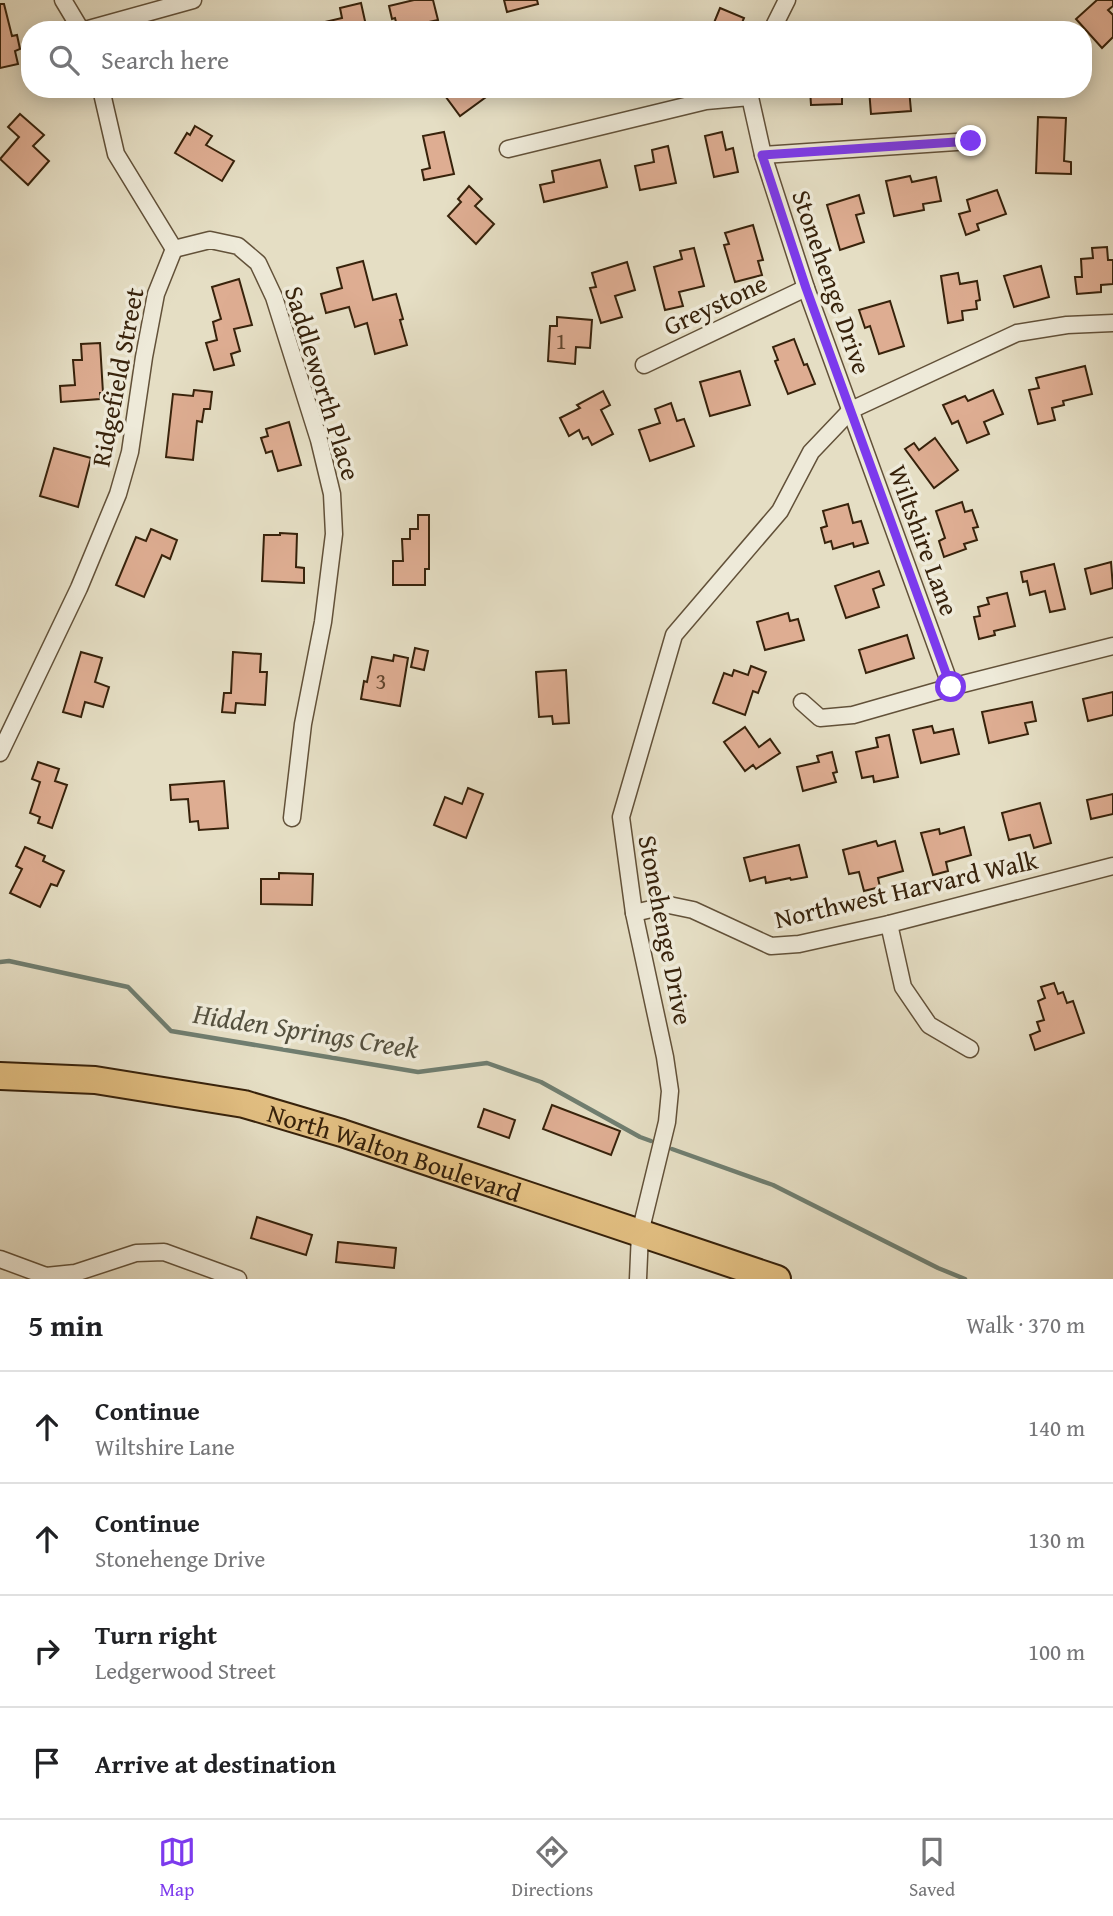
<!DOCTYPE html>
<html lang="en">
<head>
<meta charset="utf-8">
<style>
  :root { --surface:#fff; --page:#f6f6f6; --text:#202124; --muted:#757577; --line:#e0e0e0; --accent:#7c3aed }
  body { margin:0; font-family:"Gentium Book Plus",serif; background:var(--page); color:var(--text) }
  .stop { position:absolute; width:21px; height:21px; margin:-16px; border:5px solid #7c3aed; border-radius:50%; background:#fff }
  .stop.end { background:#7c3aed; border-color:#fff; box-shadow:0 2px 7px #0008 }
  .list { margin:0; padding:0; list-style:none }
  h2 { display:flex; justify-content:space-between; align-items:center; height:91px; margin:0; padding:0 28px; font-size:30px }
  h2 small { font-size:23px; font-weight:400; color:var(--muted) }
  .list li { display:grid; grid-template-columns:46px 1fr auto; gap:21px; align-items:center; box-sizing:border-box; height:112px; padding:0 28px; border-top:2px solid var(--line) }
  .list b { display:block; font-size:26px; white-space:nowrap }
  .list p { margin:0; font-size:23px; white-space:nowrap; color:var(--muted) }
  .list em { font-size:23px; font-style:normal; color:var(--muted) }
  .icon { flex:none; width:38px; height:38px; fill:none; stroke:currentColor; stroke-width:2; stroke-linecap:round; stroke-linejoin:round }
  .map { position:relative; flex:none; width:1113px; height:1279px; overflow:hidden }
  .search { position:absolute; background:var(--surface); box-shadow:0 4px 18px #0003; left:21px; right:21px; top:21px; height:77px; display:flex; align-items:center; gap:18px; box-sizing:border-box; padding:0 24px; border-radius:28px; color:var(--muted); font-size:26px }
  .sheet { height:539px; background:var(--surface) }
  nav { display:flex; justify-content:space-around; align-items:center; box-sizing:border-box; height:98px; border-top:2px solid var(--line); background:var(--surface); font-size:19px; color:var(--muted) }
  nav a { display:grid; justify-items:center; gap:4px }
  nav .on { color:var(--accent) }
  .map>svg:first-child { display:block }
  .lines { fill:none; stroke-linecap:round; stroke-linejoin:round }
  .stream { stroke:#707e70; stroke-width:4.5 }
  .building { fill:#dead92; stroke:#37220b; stroke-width:2 }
  .street-casing { stroke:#625139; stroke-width:19 }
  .primary-casing { stroke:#37220b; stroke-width:30 }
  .street { stroke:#eeead9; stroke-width:16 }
  .primary { stroke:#e2bf82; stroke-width:26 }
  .route { stroke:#7c3aed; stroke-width:9 }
  .labels { text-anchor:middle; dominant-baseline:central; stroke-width:7; stroke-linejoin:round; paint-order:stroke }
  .number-label { font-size:23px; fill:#61452d }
  .street-label { font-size:26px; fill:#37220b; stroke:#eeead9 }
  .water-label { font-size:28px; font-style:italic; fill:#54503e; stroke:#eeead9 }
</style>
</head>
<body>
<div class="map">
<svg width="1113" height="1279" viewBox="0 0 1113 1279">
  <rect width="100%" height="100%" fill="#e5dec4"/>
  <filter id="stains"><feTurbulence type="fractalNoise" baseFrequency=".00286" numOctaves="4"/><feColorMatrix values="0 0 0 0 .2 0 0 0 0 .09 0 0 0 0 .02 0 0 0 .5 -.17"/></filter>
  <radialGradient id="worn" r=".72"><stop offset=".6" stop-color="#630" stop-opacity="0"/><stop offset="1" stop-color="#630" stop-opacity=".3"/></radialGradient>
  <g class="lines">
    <g class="stream">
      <polyline points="0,962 9,961 128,987 171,1031 418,1072 487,1063 541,1082 640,1137 651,1141"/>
      <polyline points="672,1149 773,1185 938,1268 965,1279"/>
    </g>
  </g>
  <g class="building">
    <polygon points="414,0 433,0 438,20 415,25 416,30 398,30 395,18 392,19 389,6"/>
    <polygon points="504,0 537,0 538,4 507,12"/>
    <polygon points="1097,0 1113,0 1113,6 1108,10 1113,15 1113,37 1102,48 1076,19"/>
    <polygon points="361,3 367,30 312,30 312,25 342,18 340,8"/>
    <polygon points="0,4 4,4 12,36 17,35 20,49 15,51 18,64 0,68"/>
    <polygon points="720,8 744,18 739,30 711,30"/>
    <polygon points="440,89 497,89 460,116"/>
    <polygon points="810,89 842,89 842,104 811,105"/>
    <polygon points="869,89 909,89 911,111 871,114"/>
    <polygon points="20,114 44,135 33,146 49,161 28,185 0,159 19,137 8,127"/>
    <polygon points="1038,117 1066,118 1064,161 1071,162 1071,174 1036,173"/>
    <polygon points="195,126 212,136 206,145 234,161 222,181 175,153 187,133 190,135"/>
    <polygon points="444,132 454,174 424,180 422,170 430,168 423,136"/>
    <polygon points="722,132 726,150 733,148 738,172 714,177 705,136"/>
    <polygon points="668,146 676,183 640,190 635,166 654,162 652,150"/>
    <polygon points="600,160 607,187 544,202 540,185 554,182 552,171"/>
    <polygon points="910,176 912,182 936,177 941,201 923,204 924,210 894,216 886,181"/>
    <polygon points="469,186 482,199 475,206 494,224 476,244 448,216 461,202 458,199"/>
    <polygon points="997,190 1006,214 977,224 979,230 966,235 959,214 970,211 967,200"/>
    <polygon points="859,195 864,213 856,215 864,242 840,250 827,205"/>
    <polygon points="753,225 763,260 758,261 762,275 735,282 724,245 729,244 725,233"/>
    <polygon points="1107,247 1108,260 1113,260 1113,284 1101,285 1101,292 1077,294 1075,277 1082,277 1081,259 1093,258 1092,248"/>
    <polygon points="694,248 704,286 679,292 683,306 665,310 654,267 682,259 680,251"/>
    <polygon points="363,261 373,300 396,294 403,319 400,320 407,345 375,354 367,323 355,327 349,307 326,313 321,294 342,288 337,268"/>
    <polygon points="627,262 635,290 615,296 622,317 601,323 590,288 596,287 592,273"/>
    <polygon points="1041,266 1049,297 1014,307 1004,276"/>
    <polygon points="958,273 960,284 977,281 980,300 976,301 977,309 962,311 963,320 948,323 941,276"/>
    <polygon points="239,279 252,325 234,329 240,351 231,354 234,365 214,370 206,343 217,340 213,322 221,319 212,287"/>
    <polygon points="890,301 904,346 879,354 870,326 865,328 859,310"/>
    <polygon points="557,317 592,320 590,348 576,347 575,364 548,361 550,326 557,326"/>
    <polygon points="794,339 804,365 807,364 815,384 788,394 775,361 778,360 773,347"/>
    <polygon points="100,343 103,393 100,393 100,399 61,402 60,386 75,385 73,360 82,360 81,344"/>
    <polygon points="1085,366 1092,394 1063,401 1064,405 1052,408 1055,420 1038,424 1029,390 1039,388 1036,378"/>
    <polygon points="740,371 750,405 710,416 700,382"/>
    <polygon points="194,390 212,392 210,409 204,409 202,422 197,421 193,460 166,457 173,394 193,396"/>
    <polygon points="993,390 1003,414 984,422 989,434 967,443 958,421 952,424 943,405 965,396 968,401"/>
    <polygon points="603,391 610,405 601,410 613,434 592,445 588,437 583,439 579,430 569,436 560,418 580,408 577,405"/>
    <polygon points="671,403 677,421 684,419 694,446 650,461 639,430 660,423 655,409"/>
    <polygon points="289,422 301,465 278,471 272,451 266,453 261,438 268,436 266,429"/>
    <polygon points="935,438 958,470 934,488 905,449 914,443 919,450"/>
    <polygon points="54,448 91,458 78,507 40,496"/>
    <polygon points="962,502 965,512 972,510 978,527 973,528 977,540 964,544 966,549 944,557 939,541 945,538 936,511"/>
    <polygon points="848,504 853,523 861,521 868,543 854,547 853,543 833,549 831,541 825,543 821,528 827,526 823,511"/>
    <polygon points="418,515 429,515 429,569 425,569 425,585 393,585 393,561 403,561 402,539 410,539 410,529 418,529"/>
    <polygon points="151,529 177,540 170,559 162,555 144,597 116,585 136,537 146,541"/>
    <polygon points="280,533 297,534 296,567 304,568 304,583 262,581 264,535 280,535"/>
    <polygon points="1111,562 1113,588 1091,594 1085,569"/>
    <polygon points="1054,564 1065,609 1050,612 1045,591 1030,595 1027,581 1023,582 1021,572"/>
    <polygon points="879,571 884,585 873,589 879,607 846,618 835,586"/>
    <polygon points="1007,593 1015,626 994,631 995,635 979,639 974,617 980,616 978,607 989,604 987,598"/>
    <polygon points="788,613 790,621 798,619 804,640 765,650 757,622"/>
    <polygon points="907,635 914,658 866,673 859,650"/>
    <polygon points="415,648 428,651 424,670 411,667"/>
    <polygon points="81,652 102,658 95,682 109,687 103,707 85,702 81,717 63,712"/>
    <polygon points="233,652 261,654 260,672 267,672 265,705 236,703 235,713 222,712 224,693 231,693"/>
    <polygon points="394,655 408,658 400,706 361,699 364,681 367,682 372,657 393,661"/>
    <polygon points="751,666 766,672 758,693 753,691 745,715 713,703 724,673 732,676 734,670 748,675"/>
    <polygon points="566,670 569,723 553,724 552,716 539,717 536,672"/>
    <polygon points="1113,692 1113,715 1088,721 1083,699"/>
    <polygon points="1032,702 1036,721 1025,723 1028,734 989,743 982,712"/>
    <polygon points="932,726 934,733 953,729 959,754 921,763 913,730"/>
    <polygon points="745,727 759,747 770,739 780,753 756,769 753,765 745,771 724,742"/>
    <polygon points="889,735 898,777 874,782 873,776 862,778 856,752 878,747 876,738"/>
    <polygon points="832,752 837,772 833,773 836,782 803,791 797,767 819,762 817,756"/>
    <polygon points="38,762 59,769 55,781 67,785 52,828 38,823 40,817 30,813 40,782 32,779"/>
    <polygon points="224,781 228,828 199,830 198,821 190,822 188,799 171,800 170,785"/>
    <polygon points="468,788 483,794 466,838 434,825 445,797 462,804"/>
    <polygon points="1113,794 1113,814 1091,819 1087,800"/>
    <polygon points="1040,803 1051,843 1034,848 1030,835 1009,840 1002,813"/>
    <polygon points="964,827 971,855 946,862 948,871 933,875 921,833 939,829 940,834"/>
    <polygon points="876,841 878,846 895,841 903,871 878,878 880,887 864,891 859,872 849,874 843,850"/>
    <polygon points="799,845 807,877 791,880 790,878 766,883 765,877 750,881 744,858"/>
    <polygon points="25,847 45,856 43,861 64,871 57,886 51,884 40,907 10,893 22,869 16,866"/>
    <polygon points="279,873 313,874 312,905 261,904 261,879 279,879"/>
    <polygon points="1054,983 1058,994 1063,992 1067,1003 1073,1001 1084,1033 1035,1050 1030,1035 1040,1031 1037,1022 1044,1020 1038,1001 1045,998 1041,987"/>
    <polygon points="552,1105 620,1131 611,1155 543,1129"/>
    <polygon points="484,1109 515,1120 509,1138 478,1127"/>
    <polygon points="257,1217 312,1235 306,1255 251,1238"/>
    <polygon points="338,1242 396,1248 394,1268 336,1262"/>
  </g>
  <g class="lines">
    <g class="street-casing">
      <g id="street">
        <polyline points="63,0 81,30"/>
        <polyline points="85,30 193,0"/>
        <polyline points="772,30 787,0"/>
        <polyline points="101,89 116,154 174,249"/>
        <polyline points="751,89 750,97 763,155 806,288 951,687"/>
        <polyline points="508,149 706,101 750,97"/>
        <polyline points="763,155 971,141"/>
        <polyline points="174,249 210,240 238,246 258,263 274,297 319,440 332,494 334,534 323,622 303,724 292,818"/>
        <polyline points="644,365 806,288"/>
        <polyline points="802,702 820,718 853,715 951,687 1113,646"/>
        <polyline points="0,753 79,588 118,494 130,452 144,357 156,294 174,249"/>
        <polyline points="634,913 669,905 693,910 771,946 799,944 889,924 1113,866"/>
        <polyline points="889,924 903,987 929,1025 970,1049"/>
        <polyline points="0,1259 46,1276 75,1273 136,1253 164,1252 238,1279"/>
        <polyline points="638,1279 640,1233 667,1122 670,1091 665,1057 634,913 621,817 674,635 780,511 811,452 851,410 1017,333 1067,325 1113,323"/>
      </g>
    </g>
    <g class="primary-casing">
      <g id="primary">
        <path id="s1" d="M0,1076L95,1080L244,1104L342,1133L777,1279"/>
      </g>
    </g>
    <use href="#street" class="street"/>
    <use href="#primary" class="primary"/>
  </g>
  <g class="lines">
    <polyline class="route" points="951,687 806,288 762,155 971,141"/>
  </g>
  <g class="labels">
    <g class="number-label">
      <text x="561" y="340">1</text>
      <text x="381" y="680">3</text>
    </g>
    <g class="street-label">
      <text transform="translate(832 282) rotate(71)">Stonehenge Drive</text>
      <text transform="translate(715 304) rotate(-25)">Greystone</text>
      <text transform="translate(117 377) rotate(-79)">Ridgefield Street</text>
      <text transform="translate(323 383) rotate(73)">Saddleworth Place</text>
      <text transform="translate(924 540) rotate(70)">Wiltshire Lane</text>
      <text transform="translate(906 889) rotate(-13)">Northwest Harvard Walk</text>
      <text transform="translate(666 930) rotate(79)">Stonehenge Drive</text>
      <text stroke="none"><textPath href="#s1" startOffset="404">North Walton Boulevard</textPath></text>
    </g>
    <g class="water-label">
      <text transform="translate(306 1030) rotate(9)">Hidden Springs Creek</text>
    </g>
  </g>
  <rect width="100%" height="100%" filter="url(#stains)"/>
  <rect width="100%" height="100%" fill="url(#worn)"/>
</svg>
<div class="stop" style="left:951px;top:687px"></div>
<div class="stop end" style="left:971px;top:141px"></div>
<div class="search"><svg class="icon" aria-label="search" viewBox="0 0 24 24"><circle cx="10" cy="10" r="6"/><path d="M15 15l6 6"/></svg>Search here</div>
</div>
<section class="sheet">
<h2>5 min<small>Walk · 370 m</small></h2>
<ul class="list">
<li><svg class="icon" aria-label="ahead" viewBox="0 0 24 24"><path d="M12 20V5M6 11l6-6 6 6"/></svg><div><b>Continue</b><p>Wiltshire Lane</p></div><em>140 m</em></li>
<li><svg class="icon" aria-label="ahead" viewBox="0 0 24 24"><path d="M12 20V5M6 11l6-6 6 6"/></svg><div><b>Continue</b><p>Stonehenge Drive</p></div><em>130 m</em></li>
<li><svg class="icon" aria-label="right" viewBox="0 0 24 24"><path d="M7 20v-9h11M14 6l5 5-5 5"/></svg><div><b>Turn right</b><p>Ledgerwood Street</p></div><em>100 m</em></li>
<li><svg class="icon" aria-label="arrive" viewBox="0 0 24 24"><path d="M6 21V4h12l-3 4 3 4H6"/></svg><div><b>Arrive at destination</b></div></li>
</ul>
</section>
<nav>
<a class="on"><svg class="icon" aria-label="map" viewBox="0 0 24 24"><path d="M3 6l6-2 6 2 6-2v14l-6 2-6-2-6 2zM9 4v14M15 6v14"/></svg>Map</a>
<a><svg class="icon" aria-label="directions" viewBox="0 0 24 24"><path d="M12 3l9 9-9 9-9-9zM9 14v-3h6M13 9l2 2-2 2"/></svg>Directions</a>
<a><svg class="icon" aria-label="saved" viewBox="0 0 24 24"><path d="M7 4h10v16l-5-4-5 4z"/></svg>Saved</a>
</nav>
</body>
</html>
